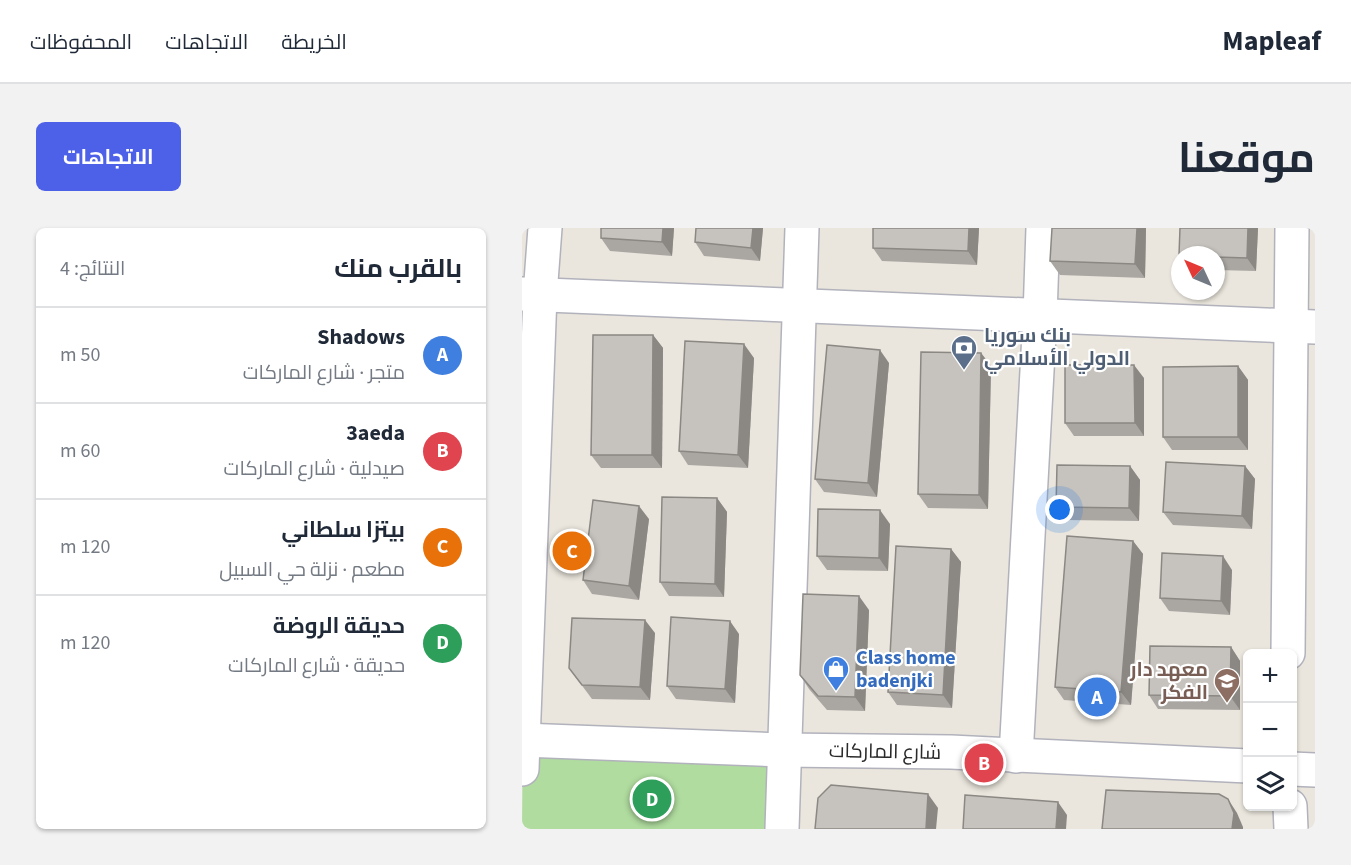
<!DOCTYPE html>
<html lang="ar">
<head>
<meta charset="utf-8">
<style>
  :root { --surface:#fff; --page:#f2f2f3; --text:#1f2937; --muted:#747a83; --line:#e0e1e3; --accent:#4d60e8 }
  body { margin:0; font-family:"Source Sans 3",Cairo,sans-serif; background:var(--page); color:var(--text); direction:rtl }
  .controls { position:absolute; right:18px; bottom:18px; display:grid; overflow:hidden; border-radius:9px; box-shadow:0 2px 4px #0004 }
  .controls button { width:54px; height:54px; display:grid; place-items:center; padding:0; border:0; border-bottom:2px solid var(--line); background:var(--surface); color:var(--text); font:30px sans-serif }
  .compass { position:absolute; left:649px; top:18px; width:54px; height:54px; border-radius:50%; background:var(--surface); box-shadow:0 2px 4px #0004; rotate:314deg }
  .you { position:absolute; left:538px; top:282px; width:21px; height:21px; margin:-15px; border:4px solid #fff; border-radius:50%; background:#1a73e8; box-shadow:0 0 0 9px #1a73e833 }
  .badge { display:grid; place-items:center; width:39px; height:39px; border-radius:50%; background:var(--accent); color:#fff; font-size:20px; font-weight:700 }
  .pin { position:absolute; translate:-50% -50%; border:3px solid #fff; box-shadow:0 2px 6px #0006 }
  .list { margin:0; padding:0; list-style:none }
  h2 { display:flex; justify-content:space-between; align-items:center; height:78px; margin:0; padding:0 24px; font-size:26px }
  h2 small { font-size:20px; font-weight:400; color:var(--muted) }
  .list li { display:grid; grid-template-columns:39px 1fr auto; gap:18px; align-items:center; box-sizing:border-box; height:96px; padding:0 24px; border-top:2px solid var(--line) }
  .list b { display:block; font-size:22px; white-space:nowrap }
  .list p { margin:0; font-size:20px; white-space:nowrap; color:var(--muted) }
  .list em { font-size:20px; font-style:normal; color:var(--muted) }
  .icon { flex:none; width:33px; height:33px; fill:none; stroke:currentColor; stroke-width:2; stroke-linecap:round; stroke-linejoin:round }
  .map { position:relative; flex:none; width:793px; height:601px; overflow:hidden; direction:ltr; border-radius:9px }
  header { display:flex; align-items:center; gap:36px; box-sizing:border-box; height:84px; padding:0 30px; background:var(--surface); border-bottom:2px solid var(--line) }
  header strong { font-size:28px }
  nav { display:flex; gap:33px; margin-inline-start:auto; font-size:21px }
  .intro { display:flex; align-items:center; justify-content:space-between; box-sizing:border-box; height:144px; padding:0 36px }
  h1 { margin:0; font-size:42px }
  .button { padding:15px 27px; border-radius:9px; background:var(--accent); color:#fff; font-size:21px; font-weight:700 }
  main { display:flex; gap:36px; padding:0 36px }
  aside { flex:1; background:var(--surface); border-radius:9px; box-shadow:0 2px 4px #0004 }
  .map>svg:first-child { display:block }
  .green { fill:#b0dc9f }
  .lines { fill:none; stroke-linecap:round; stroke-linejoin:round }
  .street-casing { stroke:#b1b2bc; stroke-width:36 }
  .secondary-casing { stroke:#b1b2bc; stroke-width:36 }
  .street { stroke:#fff; stroke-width:33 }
  .secondary { stroke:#fff; stroke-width:33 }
  .wall { fill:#aaa7a3 }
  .shaded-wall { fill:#8b8884 }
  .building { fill:#c6c2bd; stroke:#8b8884; stroke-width:1.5 }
  .labels { text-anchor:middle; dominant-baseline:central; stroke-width:4.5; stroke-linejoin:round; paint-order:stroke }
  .service-label { font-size:20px; font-weight:bold; fill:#4e5e75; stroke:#fff; text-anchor:start }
  .shop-label { font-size:20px; font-weight:bold; fill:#366cbe; stroke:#fff; text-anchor:start }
  .education-label { font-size:20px; font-weight:bold; fill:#785e54; stroke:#fff; text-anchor:end }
  .street-label { font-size:20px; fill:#2a2a2a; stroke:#fff }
</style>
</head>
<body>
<header>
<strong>Mapleaf</strong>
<nav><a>الخريطة</a><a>الاتجاهات</a><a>المحفوظات</a></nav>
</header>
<div class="intro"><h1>موقعنا</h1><a class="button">الاتجاهات</a></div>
<main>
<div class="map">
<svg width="793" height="601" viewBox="0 0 793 601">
  <rect width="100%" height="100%" fill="#eae6dd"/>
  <polygon class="green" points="1,512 261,522 260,601 0,601"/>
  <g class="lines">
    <g class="street-casing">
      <g id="street">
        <polyline points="0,66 793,99"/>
        <polyline points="766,425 770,0"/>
        <polyline points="494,528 518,88 521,0"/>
        <polyline points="0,541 18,67 23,0"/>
        <polyline points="768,578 769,601"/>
        <polyline points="260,601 280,0"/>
      </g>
    </g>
    <g class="secondary-casing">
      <g id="secondary">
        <polyline points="0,512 261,522 429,524 726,538"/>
        <polyline points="770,541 793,542"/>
      </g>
    </g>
    <use href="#street" class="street"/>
    <use href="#secondary" class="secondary"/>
  </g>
  <g class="wall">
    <polygon points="152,0 150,28 88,23 79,10"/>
    <polygon points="174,0 241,0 238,33 182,28 173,14"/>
    <polygon points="457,0 455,37 360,33 351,20"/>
    <polygon points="624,0 623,50 538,47 528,33"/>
    <polygon points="658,0 736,0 734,43 694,42 694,27 658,27 658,29 657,27"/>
    <polygon points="131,107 141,120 140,240 79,240 69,227"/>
    <polygon points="459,125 469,138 466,281 406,280 396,266"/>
    <polygon points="232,130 226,240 166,237 157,223"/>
    <polygon points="367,135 355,269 302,264 293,251"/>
    <polygon points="716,138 726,152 726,222 650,222 641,209"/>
    <polygon points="622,150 622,208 552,208 543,195"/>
    <polygon points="608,238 618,252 617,293 544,292 534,279"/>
    <polygon points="723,238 733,251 730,301 651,297 641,284"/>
    <polygon points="195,270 205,284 202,369 147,368 138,354"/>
    <polygon points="127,291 117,372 70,366 61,352"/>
    <polygon points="368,296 366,343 305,342 295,328"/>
    <polygon points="611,313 621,326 609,477 542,472 533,459"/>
    <polygon points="429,321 439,334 430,480 375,477 366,464"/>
    <polygon points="710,342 708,387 647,383 638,370"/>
    <polygon points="347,382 343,483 305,482 287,461 278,447"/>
    <polygon points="133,405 128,472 70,471 47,440"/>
    <polygon points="217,406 213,475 154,471 145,458"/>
    <polygon points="709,419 718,433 718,482 636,481 627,467"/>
  </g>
  <g class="shaded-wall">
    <polygon points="141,0 152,0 150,28 140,14"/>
    <polygon points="231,0 241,0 238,33 229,20"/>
    <polygon points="447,0 457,0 455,37 446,23"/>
    <polygon points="615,0 624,0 623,50 613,36"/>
    <polygon points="726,0 736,0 734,43 725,30"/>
    <polygon points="131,107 141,120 140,240 130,227"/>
    <polygon points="222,116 232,130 226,240 216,227"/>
    <polygon points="358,122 367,135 355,269 346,255"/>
    <polygon points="459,125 469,138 466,281 457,267"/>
    <polygon points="612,137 622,150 622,208 613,195"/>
    <polygon points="716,138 726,152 726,222 716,209"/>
    <polygon points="608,238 618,252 617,293 607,280"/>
    <polygon points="723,238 733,251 730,301 720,288"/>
    <polygon points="195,270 205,284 202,369 193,356"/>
    <polygon points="117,278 127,291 117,372 107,358"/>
    <polygon points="358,282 368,296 366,343 357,330"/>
    <polygon points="611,313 621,326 609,477 599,464"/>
    <polygon points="429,321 439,334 430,480 421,467"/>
    <polygon points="701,328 710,342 708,387 699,373"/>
    <polygon points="337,368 347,382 343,483 333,469"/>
    <polygon points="123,392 133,405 128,472 118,459"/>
    <polygon points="208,393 217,406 213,475 203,461"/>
    <polygon points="709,419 718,433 718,482 708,468"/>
    <polygon points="406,566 416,580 414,601 404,601"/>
    <polygon points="706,571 715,585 721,599 721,601 710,601"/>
    <polygon points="536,574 545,587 544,601 534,601"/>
  </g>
  <g class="building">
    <polygon points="79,0 141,0 140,14 79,10"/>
    <polygon points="174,0 231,0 229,20 173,14"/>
    <polygon points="351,0 447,0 446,23 351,20"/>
    <polygon points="530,0 615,0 613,36 528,33"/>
    <polygon points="658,0 726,0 725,30 694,29 694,27 657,27"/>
    <polygon points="71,107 131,107 130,227 69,227"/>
    <polygon points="163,113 222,116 216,227 157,223"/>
    <polygon points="305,117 358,122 346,255 293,251"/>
    <polygon points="399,124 459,125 457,267 396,266"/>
    <polygon points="543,137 612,137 613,195 543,195"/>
    <polygon points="716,138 716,209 641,209 641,139"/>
    <polygon points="644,234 723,238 720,288 641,284"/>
    <polygon points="535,237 608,238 607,280 534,279"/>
    <polygon points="140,269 195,270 193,356 138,354"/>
    <polygon points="71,272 117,278 107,358 61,352"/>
    <polygon points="296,281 358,282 357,330 295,328"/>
    <polygon points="545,308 611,313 599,464 533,459"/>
    <polygon points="374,318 429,321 421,467 366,464"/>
    <polygon points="640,325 701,328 699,373 638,370"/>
    <polygon points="281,366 337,368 333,469 296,468 278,447"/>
    <polygon points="149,389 208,393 203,461 145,458"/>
    <polygon points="50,390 123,392 118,459 60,457 47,440"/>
    <polygon points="628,418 709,419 708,468 627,467"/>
    <polygon points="309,557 406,566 404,601 293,601 296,570"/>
    <polygon points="584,562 697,566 706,571 712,585 710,601 580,601"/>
    <polygon points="443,567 536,574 534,601 441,601"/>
  </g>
  <defs>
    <g id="bank-pin" transform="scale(1.35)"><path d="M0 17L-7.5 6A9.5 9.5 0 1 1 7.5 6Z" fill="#5c6f8a" stroke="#fff"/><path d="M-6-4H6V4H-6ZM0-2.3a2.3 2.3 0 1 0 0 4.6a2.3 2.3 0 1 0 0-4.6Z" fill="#fff"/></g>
    <g id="shop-pin" transform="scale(1.35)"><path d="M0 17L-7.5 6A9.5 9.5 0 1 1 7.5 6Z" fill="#3f7fe0" stroke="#fff"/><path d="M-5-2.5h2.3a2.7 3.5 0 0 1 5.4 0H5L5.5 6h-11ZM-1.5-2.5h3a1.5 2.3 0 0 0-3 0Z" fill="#fff"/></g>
    <g id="school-pin" transform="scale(1.35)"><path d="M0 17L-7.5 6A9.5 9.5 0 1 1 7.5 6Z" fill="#8d6e63" stroke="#fff"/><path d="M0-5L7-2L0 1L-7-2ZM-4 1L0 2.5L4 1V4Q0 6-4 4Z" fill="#fff"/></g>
  </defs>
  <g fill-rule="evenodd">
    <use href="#bank-pin" x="442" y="120"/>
    <use href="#shop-pin" x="314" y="441"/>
    <use href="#school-pin" x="705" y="453"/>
  </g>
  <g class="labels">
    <g class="service-label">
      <text x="462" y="108">بنك سوريا<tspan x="462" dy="23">الدولي الأسلامي</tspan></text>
    </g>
    <g class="shop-label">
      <text x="334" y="430">Class home<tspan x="334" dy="23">badenjki</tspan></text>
    </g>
    <g class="education-label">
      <text x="686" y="442">معهد دار<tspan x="686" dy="23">الفكر</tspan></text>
    </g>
    <g class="street-label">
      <text transform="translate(363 524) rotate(1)">شارع الماركات</text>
    </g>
  </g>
</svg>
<div class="controls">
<button>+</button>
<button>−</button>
<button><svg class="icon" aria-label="layers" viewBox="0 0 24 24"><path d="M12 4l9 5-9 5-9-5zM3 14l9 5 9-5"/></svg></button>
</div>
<svg class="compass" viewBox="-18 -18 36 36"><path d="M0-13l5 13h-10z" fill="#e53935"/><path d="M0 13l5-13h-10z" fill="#747a83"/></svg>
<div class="you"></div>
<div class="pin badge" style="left:575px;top:469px;background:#3f7fe0">A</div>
<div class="pin badge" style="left:462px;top:535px;background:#e0444e">B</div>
<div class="pin badge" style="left:50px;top:323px;background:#e8710a">C</div>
<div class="pin badge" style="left:130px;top:571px;background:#2e9e5b">D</div>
</div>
<aside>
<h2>بالقرب منك<small>النتائج: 4</small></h2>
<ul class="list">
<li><span class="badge" style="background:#3f7fe0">A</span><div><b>Shadows</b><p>متجر · شارع الماركات</p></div><em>50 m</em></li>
<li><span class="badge" style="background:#e0444e">B</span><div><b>3aeda</b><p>صيدلية · شارع الماركات</p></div><em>60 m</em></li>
<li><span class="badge" style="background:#e8710a">C</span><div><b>بيتزا سلطاني</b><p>مطعم · نزلة حي السبيل</p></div><em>120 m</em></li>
<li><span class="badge" style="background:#2e9e5b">D</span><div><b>حديقة الروضة</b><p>حديقة · شارع الماركات</p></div><em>120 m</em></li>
</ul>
</aside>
</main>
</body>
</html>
